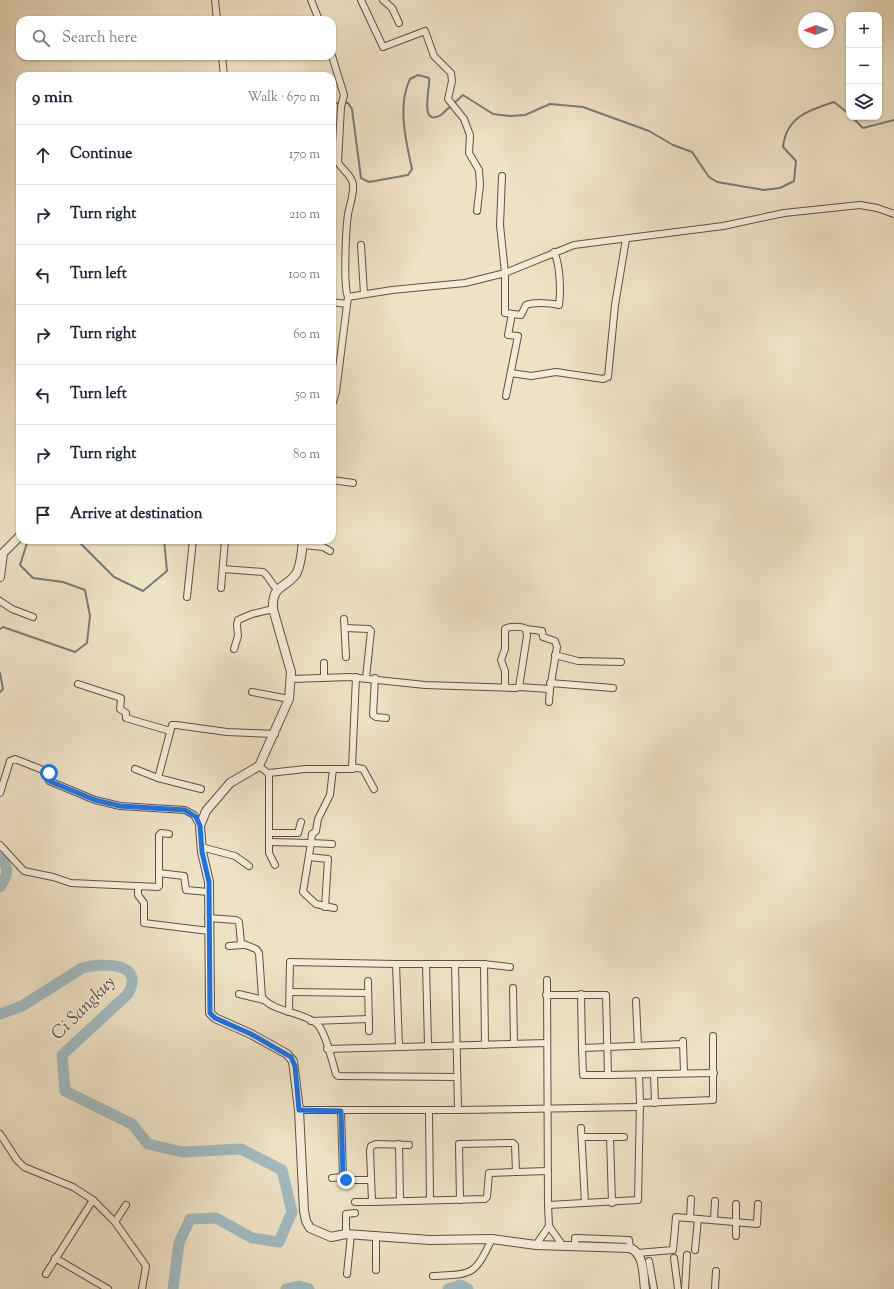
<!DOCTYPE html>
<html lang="en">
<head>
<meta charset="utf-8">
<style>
  :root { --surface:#fff; --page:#f6f6f7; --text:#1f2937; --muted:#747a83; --line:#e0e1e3 }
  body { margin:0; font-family:"Sorts Mill Goudy",serif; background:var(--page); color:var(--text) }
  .controls { position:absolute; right:12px; top:12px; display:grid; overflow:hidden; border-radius:8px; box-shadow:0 1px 3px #0004 }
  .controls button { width:36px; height:36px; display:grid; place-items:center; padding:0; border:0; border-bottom:1px solid var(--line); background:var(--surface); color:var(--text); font:20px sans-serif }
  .compass { position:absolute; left:798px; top:12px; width:36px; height:36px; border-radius:50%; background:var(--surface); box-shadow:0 1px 3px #0004; rotate:269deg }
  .stop { position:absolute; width:12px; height:12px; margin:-9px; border:3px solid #1a73e8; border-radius:50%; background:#fff }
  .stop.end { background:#1a73e8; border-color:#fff; box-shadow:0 1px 4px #0008 }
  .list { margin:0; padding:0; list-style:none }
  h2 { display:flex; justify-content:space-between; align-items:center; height:52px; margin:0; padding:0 16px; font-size:17px }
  h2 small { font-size:13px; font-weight:400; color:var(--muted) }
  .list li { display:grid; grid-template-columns:26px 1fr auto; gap:12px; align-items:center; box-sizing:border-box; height:60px; padding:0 16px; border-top:1px solid var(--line) }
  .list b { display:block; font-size:15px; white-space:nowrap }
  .list em { font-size:13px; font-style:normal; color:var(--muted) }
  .icon { flex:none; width:22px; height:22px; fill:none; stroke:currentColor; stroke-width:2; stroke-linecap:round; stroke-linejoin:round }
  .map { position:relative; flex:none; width:894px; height:1289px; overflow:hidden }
  .search { position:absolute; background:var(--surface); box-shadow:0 1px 3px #0004; left:16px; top:16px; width:320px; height:44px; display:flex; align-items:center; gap:10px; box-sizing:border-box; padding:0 14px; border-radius:12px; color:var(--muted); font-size:15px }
  .panel { position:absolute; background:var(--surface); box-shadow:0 1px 3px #0004; left:16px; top:72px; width:320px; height:472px; border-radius:12px }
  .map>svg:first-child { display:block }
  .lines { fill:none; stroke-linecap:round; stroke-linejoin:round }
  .stream { stroke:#757c7a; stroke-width:2 }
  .river { stroke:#a0bac0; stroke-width:11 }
  .minor-casing { stroke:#62503e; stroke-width:8 }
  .tertiary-casing { stroke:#62503e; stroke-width:10 }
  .minor { stroke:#f4ecd9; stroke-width:6 }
  .tertiary { stroke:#f4ecd9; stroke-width:8 }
  .route { stroke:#1a73e8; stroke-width:5 }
  .labels { text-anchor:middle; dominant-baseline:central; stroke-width:3; stroke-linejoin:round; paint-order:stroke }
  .water-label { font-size:18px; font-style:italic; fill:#544e46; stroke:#f4ecd9 }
</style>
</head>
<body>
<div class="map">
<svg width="894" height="1289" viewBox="0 0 894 1289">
  <rect width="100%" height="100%" fill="#eee2c4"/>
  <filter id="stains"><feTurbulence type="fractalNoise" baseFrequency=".005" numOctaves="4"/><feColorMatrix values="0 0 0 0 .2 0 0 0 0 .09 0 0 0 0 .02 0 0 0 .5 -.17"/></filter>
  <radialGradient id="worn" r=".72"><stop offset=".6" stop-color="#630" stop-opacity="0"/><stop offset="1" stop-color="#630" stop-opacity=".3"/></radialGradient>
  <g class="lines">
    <g class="stream">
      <path d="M332,103H348L352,109L361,178L369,182L408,175L412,169C406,141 397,106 410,79L418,75L429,78C431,85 418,128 441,115L463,95L493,114L510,116L525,115L550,104L583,107L649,131L673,145L692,152L709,177L717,182L764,190L780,188L794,181L796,161L783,147C786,117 809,110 834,102L849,114"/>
      <polyline points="852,117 863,128 894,120"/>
      <polyline points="77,540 114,577 143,591 167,571 164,540"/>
      <polyline points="0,629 3,627 75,652 87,643 90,616 85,590 63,582 33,578 20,565 27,543 31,540"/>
      <polyline points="0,673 3,689 0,692"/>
    </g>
    <g class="river">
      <path d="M0,858C11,868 7,876 0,887"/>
      <path d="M0,1014L22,1006L82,968C101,963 146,961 128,994L62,1055L65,1091L132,1124L148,1144L182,1152L241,1149L282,1170L292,1212L279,1242L252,1238L216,1218L190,1219L179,1243L173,1289"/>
      <polyline points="286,1289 299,1286 309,1289"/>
      <polyline points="448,1289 461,1285 468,1289"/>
    </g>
    <g class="minor-casing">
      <g id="minor">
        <polyline points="215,0 217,20"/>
        <polyline points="311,0 319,20"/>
        <polyline points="361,0 383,47 425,31 434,56 451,73 452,81 448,99 464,119 470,135 469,153 479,170 480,185 477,211"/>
        <polyline points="383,0 392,8 399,23"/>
        <polyline points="222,56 224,76"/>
        <path d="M332,56L344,95L341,107L338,162C342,170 351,174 353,184C354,194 350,204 348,214C346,229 343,285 348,297"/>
        <path d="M502,176L500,225L505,273V313L521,315L526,305C534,302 550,303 559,305C561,291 560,264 554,252"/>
        <polyline points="361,245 364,294"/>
        <polyline points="332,302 346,304"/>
        <polyline points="511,373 531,376 556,372 603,379 608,377 615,305 626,239"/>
        <polyline points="506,396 518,336 508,335 512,314"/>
        <polyline points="332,405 336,392 348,297 392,290 465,283 505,273 574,245 723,226 784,213 860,205 877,208 894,214"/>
        <polyline points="332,480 353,483"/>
        <polyline points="303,545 323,547 330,551"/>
        <path d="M223,569L263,572C269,576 270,583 277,589"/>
        <polyline points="221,588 225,540"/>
        <polyline points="187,597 193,540"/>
        <polyline points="0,601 12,609 33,617"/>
        <polyline points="344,619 346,657"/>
        <polyline points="345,628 369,629 371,631 366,678"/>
        <polyline points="234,649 238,636 237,625 238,620 252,614 273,609"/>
        <polyline points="555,655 578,661 621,662"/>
        <polyline points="324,663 324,678"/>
        <polyline points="356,677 352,767 363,769 374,789"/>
        <polyline points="375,678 373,715 376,717 386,718"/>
        <path d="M292,679L349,677L425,685L516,688L519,687L527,636L526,629C522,626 509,626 505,629V649L501,660L505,671V687"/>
        <polyline points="550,683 613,688"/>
        <polyline points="78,684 121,698 120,709 126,713 126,718 170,731"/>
        <polyline points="519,687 550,689 557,647 555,641 543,637 542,631 526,629"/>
        <polyline points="252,692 289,699"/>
        <polyline points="549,702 550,689"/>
        <polyline points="259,766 269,774 269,853 275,865"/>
        <polyline points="135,769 158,778"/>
        <polyline points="269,773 305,769 353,769"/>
        <polyline points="201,789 158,778 172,725 176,725 227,732 275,734"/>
        <polyline points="0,793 10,761 15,759 48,772 50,774 49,781 95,800 120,806 185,810 194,815 200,826"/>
        <polyline points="269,833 298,833 301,822"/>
        <polyline points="269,842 311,843 303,892 316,904 334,908"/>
        <polyline points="332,844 311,843 312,834 316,831 318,819 330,795 333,769"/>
        <polyline points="0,845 24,871 53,877 71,883 158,887 159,886 159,835 161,833 169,834"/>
        <polyline points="201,847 235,856 249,866"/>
        <polyline points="309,857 328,859 325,907"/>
        <polyline points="159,873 184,876 186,890 209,892"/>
        <polyline points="138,886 138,895 144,903 144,923 209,931"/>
        <path d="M208,918L236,920L239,922L241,943L256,949L259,953L262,997C272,1012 304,1012 317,1024C326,1032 332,1062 336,1074L338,1076L456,1077"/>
        <polyline points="229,946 243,945"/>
        <polyline points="426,964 484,964 510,967"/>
        <polyline points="455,964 458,1110"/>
        <polyline points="484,964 485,1045"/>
        <polyline points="547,980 548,1205 549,1226 563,1246"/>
        <polyline points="368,981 369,1031"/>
        <polyline points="513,988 514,1044"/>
        <polyline points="290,992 368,993"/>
        <polyline points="239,994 264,1000"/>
        <polyline points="581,994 582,1048"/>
        <polyline points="546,995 606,995 608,1075 714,1073"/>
        <polyline points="636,1001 638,1046"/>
        <polyline points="289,1012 290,962 396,964"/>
        <polyline points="311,1021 369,1019"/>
        <polyline points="683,1041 684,1073"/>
        <polyline points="399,1047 396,964 426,964 428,1046"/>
        <polyline points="327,1049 547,1043"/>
        <polyline points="608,1075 583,1075 582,1048 683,1044"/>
        <polyline points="639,1075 640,1103"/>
        <polyline points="654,1075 655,1103"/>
        <polyline points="299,1110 458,1110 639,1107"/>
        <polyline points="429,1110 430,1200"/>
        <polyline points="341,1111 343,1177 349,1180 371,1180"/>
        <polyline points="581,1128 585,1203"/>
        <polyline points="0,1134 17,1160 24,1167 73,1187 93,1200 115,1222 146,1266 142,1289"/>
        <polyline points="582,1137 624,1137"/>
        <polyline points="610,1137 612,1203"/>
        <polyline points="399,1144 400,1201"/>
        <polyline points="409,1145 376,1144 371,1146 370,1151 372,1202 485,1199 487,1197 489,1173 548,1171"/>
        <polyline points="332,1178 343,1177"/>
        <polyline points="460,1200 459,1144 513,1143 515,1145 516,1172"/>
        <polyline points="355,1202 372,1202"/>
        <polyline points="736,1204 736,1236"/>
        <polyline points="548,1205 638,1200 640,1103 713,1100 713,1036"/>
        <polyline points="690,1218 691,1199"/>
        <polyline points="714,1219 715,1201"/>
        <polyline points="115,1222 126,1205"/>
        <polyline points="346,1234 346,1214 355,1213"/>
        <polyline points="536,1245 549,1226"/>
        <polyline points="575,1246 575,1238 577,1238 629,1240 630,1248"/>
        <polyline points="695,1250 698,1219"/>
        <polyline points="637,1253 673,1250 676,1217 757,1224 758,1204"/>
        <polyline points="55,1258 108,1289"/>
        <polyline points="674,1258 678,1289"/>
        <polyline points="649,1261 654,1289"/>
        <polyline points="376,1270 376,1235"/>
        <polyline points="46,1274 93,1200"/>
        <polyline points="347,1274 351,1235"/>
        <path d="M433,1276C473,1274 474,1276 492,1239"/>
        <polyline points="685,1289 687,1255"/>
        <polyline points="715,1289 716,1271"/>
      </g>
    </g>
    <g class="tertiary-casing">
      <g id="tertiary">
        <path d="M303,540C302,550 301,566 296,574C284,590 272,584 273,609L291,672L289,699L259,766L230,783L206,811L200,826L202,852L209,882L210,1013L215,1018L251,1034L287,1054L293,1061L299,1110L304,1211L306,1221L310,1228L331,1237L346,1234L430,1240L492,1239L536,1245L630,1248C645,1254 643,1276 645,1289"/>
        <polyline points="0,577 3,553 20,536"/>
      </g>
    </g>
    <use href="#minor" class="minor"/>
    <use href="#tertiary" class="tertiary"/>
  </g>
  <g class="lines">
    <polyline class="route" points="49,773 49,781 95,800 120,806 185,810 196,817 200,826 202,852 209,882 210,1013 215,1018 251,1034 291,1057 295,1066 299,1110 341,1111 343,1175 346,1180"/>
  </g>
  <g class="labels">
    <g class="water-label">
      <text transform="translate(84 1009) rotate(-45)">Ci Sangkuy</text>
    </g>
  </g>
  <rect width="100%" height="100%" filter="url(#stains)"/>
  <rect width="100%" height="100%" fill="url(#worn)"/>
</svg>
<div class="controls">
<button>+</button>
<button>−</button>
<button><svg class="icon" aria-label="layers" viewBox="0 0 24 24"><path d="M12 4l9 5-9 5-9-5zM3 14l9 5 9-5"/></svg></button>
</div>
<svg class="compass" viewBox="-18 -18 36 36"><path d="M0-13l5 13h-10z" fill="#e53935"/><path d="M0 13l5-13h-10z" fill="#747a83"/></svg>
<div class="stop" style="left:49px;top:773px"></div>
<div class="stop end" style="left:346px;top:1180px"></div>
<div class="search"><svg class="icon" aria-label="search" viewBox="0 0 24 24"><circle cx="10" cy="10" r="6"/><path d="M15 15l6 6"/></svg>Search here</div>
<section class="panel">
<h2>9 min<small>Walk · 670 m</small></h2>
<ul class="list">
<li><svg class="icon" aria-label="ahead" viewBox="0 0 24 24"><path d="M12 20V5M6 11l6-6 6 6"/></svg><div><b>Continue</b></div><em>170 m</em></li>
<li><svg class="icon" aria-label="right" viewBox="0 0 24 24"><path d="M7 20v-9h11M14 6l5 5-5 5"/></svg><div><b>Turn right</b></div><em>210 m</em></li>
<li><svg class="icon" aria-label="left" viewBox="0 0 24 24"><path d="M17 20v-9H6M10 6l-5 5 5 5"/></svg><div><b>Turn left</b></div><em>100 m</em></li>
<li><svg class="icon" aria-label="right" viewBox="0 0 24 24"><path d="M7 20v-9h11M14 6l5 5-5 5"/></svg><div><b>Turn right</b></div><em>60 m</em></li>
<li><svg class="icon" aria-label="left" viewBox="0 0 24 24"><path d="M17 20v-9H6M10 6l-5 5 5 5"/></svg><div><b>Turn left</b></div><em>50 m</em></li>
<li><svg class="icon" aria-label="right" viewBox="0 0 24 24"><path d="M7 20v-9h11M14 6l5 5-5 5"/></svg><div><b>Turn right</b></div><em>80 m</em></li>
<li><svg class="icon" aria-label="arrive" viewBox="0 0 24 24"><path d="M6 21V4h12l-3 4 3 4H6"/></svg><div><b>Arrive at destination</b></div></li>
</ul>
</section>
</div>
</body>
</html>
